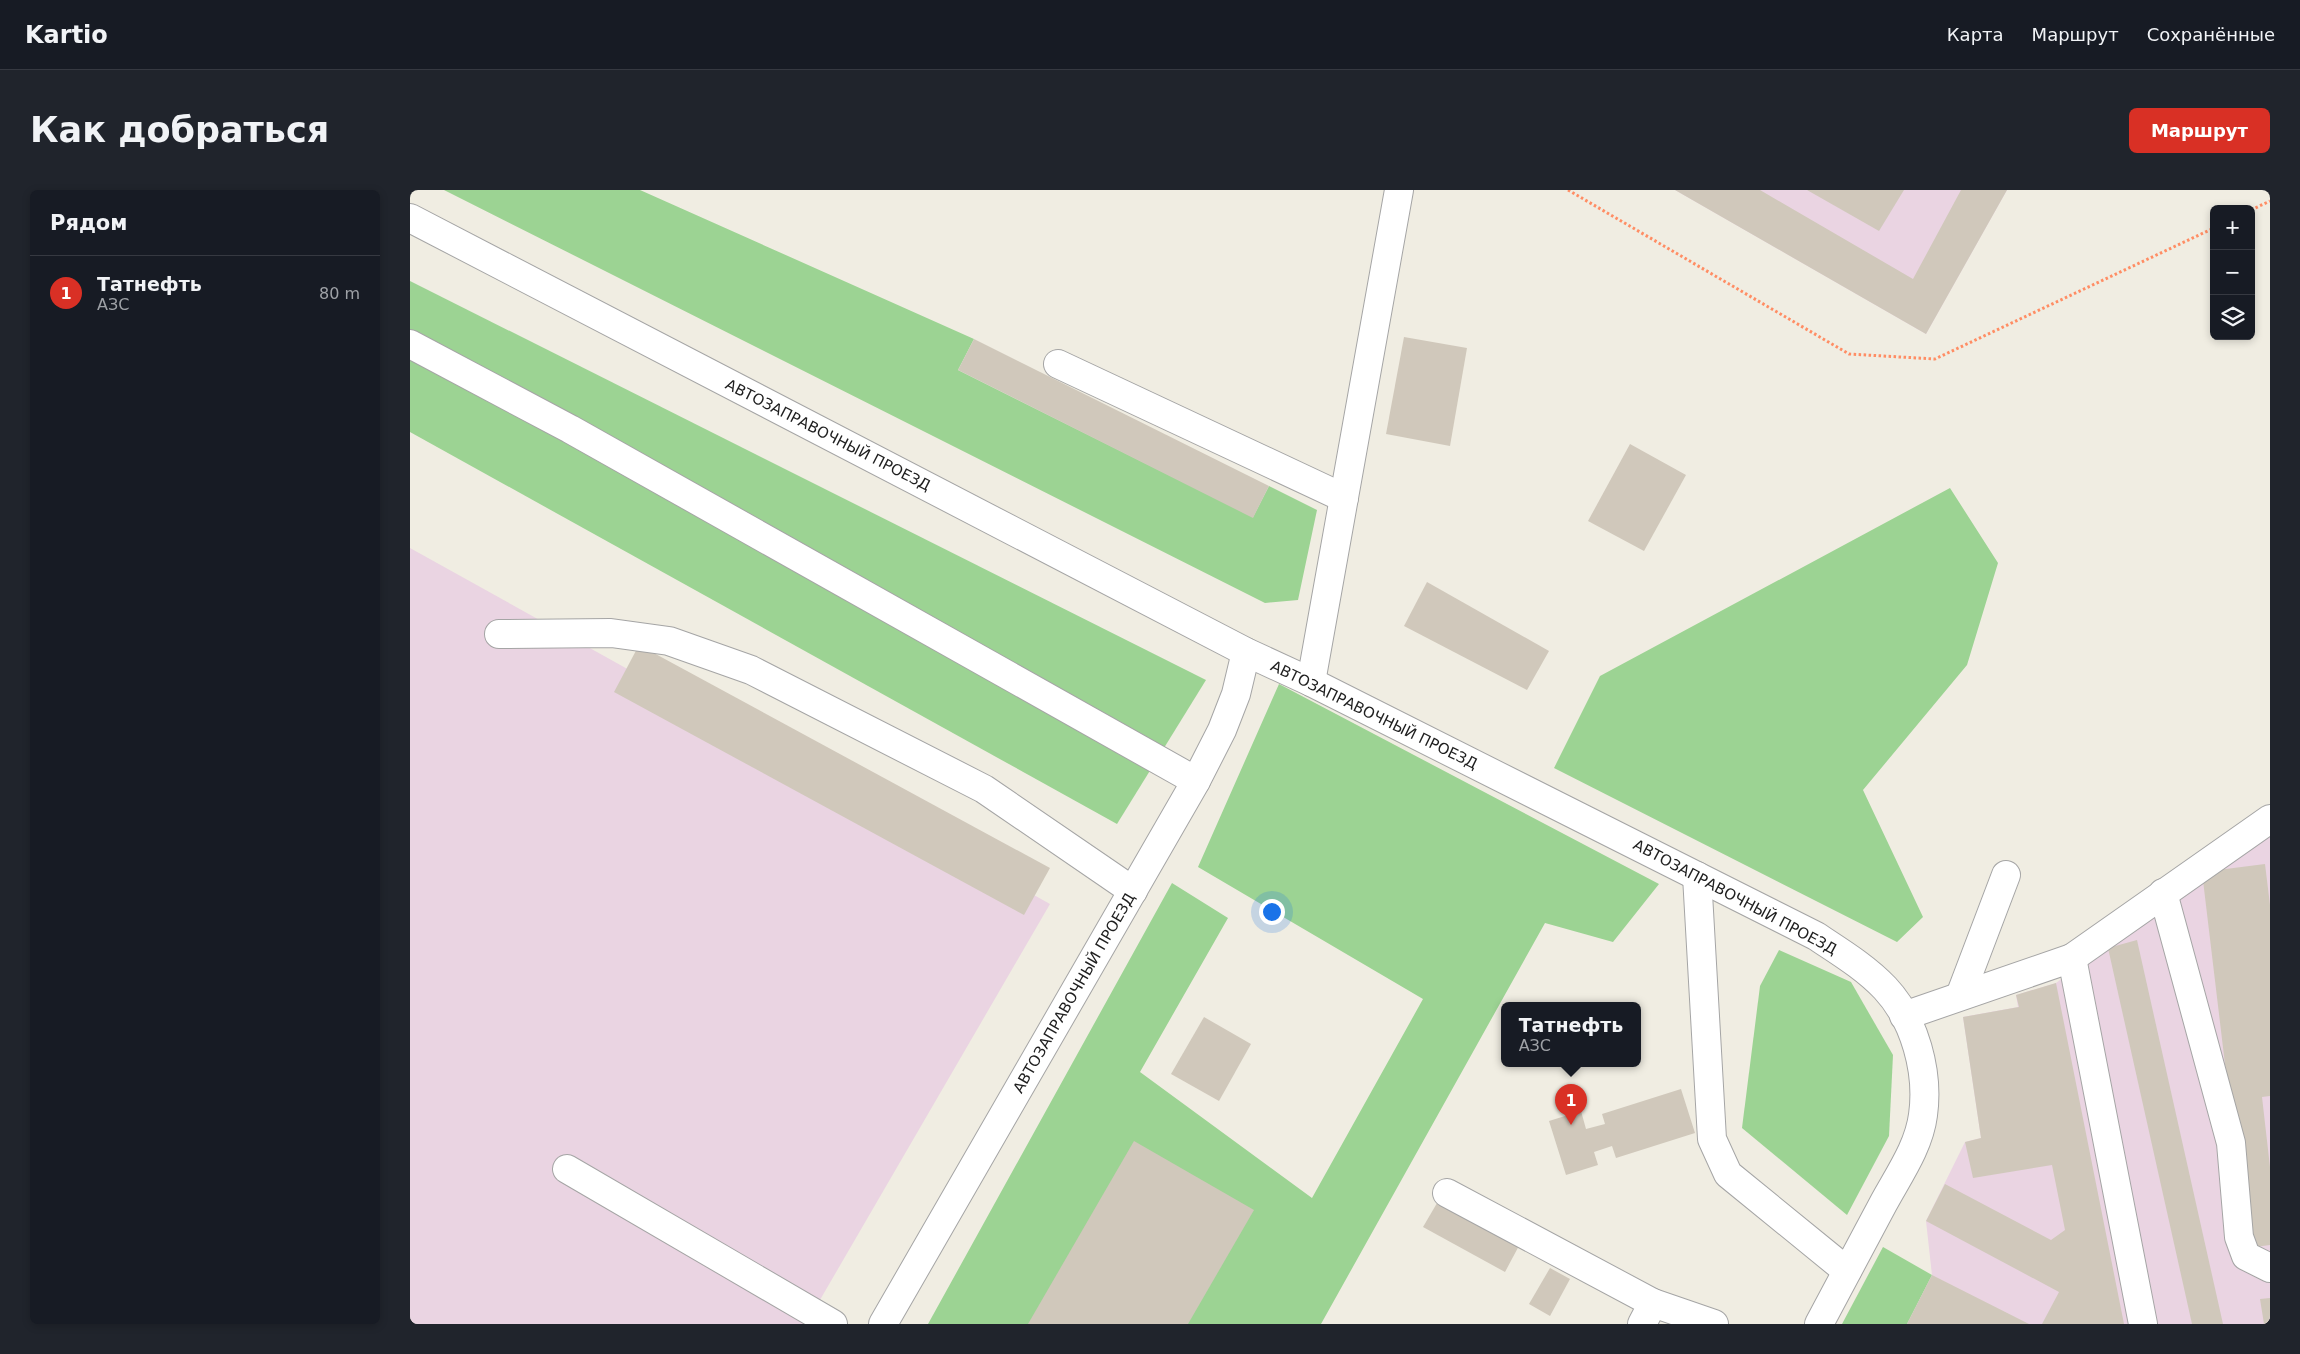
<!DOCTYPE html>
<html lang="ru">
<head>
<meta charset="utf-8">
<style>
  :root { --surface:#171b24; --page:#20242c; --text:#f1f3f6; --muted:#9ea1a6; --line:#363941; --accent:#d93025 }
  body { margin:0; font-family:"DejaVu Sans",sans-serif; background:var(--page); color:var(--text) }
  .controls { position:absolute; right:15px; top:15px; display:grid; overflow:hidden; border-radius:8px; box-shadow:0 2px 8px #0003 }
  .controls button { width:45px; height:45px; display:grid; place-items:center; padding:0; border:0; border-bottom:1px solid var(--line); background:var(--surface); color:var(--text); font:25px sans-serif }
  .you { position:absolute; left:861px; top:721px; width:18px; height:18px; margin:-12px; border:4px solid #fff; border-radius:50%; background:#1a73e8; box-shadow:0 0 0 8px #1a73e833 }
  .badge { display:grid; place-items:center; width:32px; height:32px; border-radius:50%; background:var(--accent); color:#fff; font-size:16px; font-weight:700 }
  .pin { position:absolute; translate:-50% -41px; filter:drop-shadow(0 1px 2px #0008) }
  .pin::after { content:''; position:absolute; top:26px; width:18px; height:15px; background:inherit; clip-path:polygon(0 0,100% 0,50% 100%) }
  .popup { position:absolute; left:1091px; top:812px; width:140px; height:65px; box-sizing:border-box; display:grid; place-content:center; border-radius:8px; background:var(--surface); filter:drop-shadow(0 1px 4px #0005); font-size:16px; white-space:nowrap; color:var(--muted) }
  .popup b { font-size:19px; color:var(--text) }
  .popup::after { content:''; position:absolute; left:50%; top:100%; margin-left:-10px; border:10px solid transparent; border-top-color:var(--surface) }
  .list { margin:0; padding:0; list-style:none }
  h2 { display:flex; justify-content:space-between; align-items:center; height:65px; margin:0; padding:0 20px; font-size:21px }
  h2 small { font-size:16px; font-weight:400; color:var(--muted) }
  .list li { display:grid; grid-template-columns:32px 1fr auto; gap:15px; align-items:center; box-sizing:border-box; height:75px; padding:0 20px; border-top:1px solid var(--line) }
  .list b { display:block; font-size:19px; white-space:nowrap }
  .list p { margin:0; font-size:16px; white-space:nowrap; color:var(--muted) }
  .list em { font-size:16px; font-style:normal; color:var(--muted) }
  .icon { flex:none; width:28px; height:28px; fill:none; stroke:currentColor; stroke-width:2; stroke-linecap:round; stroke-linejoin:round }
  .map { position:relative; flex:none; width:1860px; height:1134px; overflow:hidden; border-radius:8px }
  header { display:flex; align-items:center; gap:30px; box-sizing:border-box; height:70px; padding:0 25px; background:var(--surface); border-bottom:1px solid var(--line) }
  header strong { font-size:24px }
  nav { display:flex; gap:28px; margin-inline-start:auto; font-size:18px }
  .intro { display:flex; align-items:center; justify-content:space-between; box-sizing:border-box; height:120px; padding:0 30px }
  h1 { margin:0; font-size:35px }
  .button { padding:12px 22px; border-radius:8px; background:var(--accent); color:#fff; font-size:18px; font-weight:700 }
  main { display:flex; gap:30px; padding:0 30px }
  aside { flex:1; background:var(--surface); border-radius:8px; box-shadow:0 2px 8px #0003 }
  .map>svg:first-child { display:block }
  .industrial { fill:#ead4e2 }
  .forest { fill:#9cd393 }
  .building { fill:#d0c8bb }
  .lines { fill:none; stroke-linecap:round; stroke-linejoin:round }
  .minor-casing { stroke:#a5a5a5; stroke-width:30 }
  .path { stroke:#ff8d64; stroke-width:3; stroke-dasharray:2.5 2.5; stroke-linecap:butt }
  .minor { stroke:#fff; stroke-width:28 }
  .labels { text-anchor:middle; dominant-baseline:central; stroke-width:4; stroke-linejoin:round; paint-order:stroke }
  .street-label { font-size:15px; fill:#1e1e1e; stroke:#fff }
</style>
</head>
<body>
<header>
<strong>Kartio</strong>
<nav><a>Карта</a><a>Маршрут</a><a>Сохранённые</a></nav>
</header>
<div class="intro"><h1>Как добраться</h1><a class="button">Маршрут</a></div>
<main>
<aside>
<h2>Рядом<small></small></h2>
<ul class="list">
<li><span class="badge">1</span><div><b>Татнефть</b><p>АЗС</p></div><em>80 m</em></li>
</ul>
</aside>
<div class="map">
<svg width="1860" height="1134" viewBox="0 0 1860 1134">
  <rect width="100%" height="100%" fill="#f0ede2"/>
  <g class="industrial">
    <polygon points="1265,0 1597,0 1516,144"/>
    <polygon points="0,358 640,714 396,1134 0,1134"/>
    <polygon points="1860,646 1860,1134 1497,1134 1522,1085 1516,1031 1555,952 1571,948 1553,827 1608,817 1606,805 1646,793 1792,682"/>
  </g>
  <g class="forest">
    <polygon points="34,0 230,0 564,149 548,180 843,327 859,296 907,320 888,410 855,413"/>
    <polygon points="0,91 796,490 707,634 0,242"/>
    <polygon points="1540,298 1588,373 1557,475 1453,600 1513,727 1487,752 1144,578 1190,486"/>
    <polygon points="869,494 1249,694 1203,752 1135,733 911,1134 518,1134 762,693 818,728 730,882 902,1008 1013,809 788,677"/>
    <polygon points="1369,760 1441,792 1483,865 1479,946 1437,1025 1332,938 1350,796"/>
    <polygon points="1473,1057 1522,1085 1497,1134 1432,1134"/>
  </g>
  <g class="building">
    <polygon points="1265,0 1350,0 1503,89 1551,0 1597,0 1516,144"/>
    <polygon points="1397,0 1494,0 1469,41"/>
    <polygon points="994,147 1057,158 1040,256 976,244"/>
    <polygon points="564,149 859,296 843,328 548,180"/>
    <polygon points="1220,254 1276,285 1234,361 1178,331"/>
    <polygon points="1017,392 1139,461 1117,500 994,436"/>
    <polygon points="229,455 640,678 614,725 204,502"/>
    <polygon points="1855,674 1860,715 1860,906 1852,907 1860,977 1860,1055 1837,1058 1792,682"/>
    <polygon points="1727,750 1813,1134 1782,1134 1698,758"/>
    <polygon points="1646,793 1714,1134 1632,1134 1649,1102 1516,1031 1535,994 1641,1050 1655,1040 1642,975 1563,988 1555,952 1571,948 1553,827 1609,817 1606,805"/>
    <polygon points="794,827 841,854 809,911 761,884"/>
    <polygon points="1271,899 1285,943 1206,968 1202,956 1184,962 1188,975 1156,985 1139,931 1171,921 1176,939 1195,934 1192,924"/>
    <polygon points="724,951 844,1020 778,1134 618,1134"/>
    <polygon points="1030,1008 1111,1052 1095,1082 1013,1037"/>
    <polygon points="1140,1078 1160,1089 1140,1126 1119,1114"/>
    <polygon points="1522,1085 1619,1134 1497,1134"/>
    <polygon points="1860,1108 1860,1134 1854,1134 1850,1109"/>
  </g>
  <g class="lines">
    <g class="minor-casing">
      <g id="minor">
        <path d="M0,28L836,462L901,492L1406,746C1430,762 1455,777 1475,798C1505,830 1519,882 1513,925C1509,957 1488,986 1473,1014C1452,1054 1430,1094 1409,1134"/>
        <polyline points="0,154 160,239 786,591"/>
        <polyline points="648,174 934,308"/>
        <polyline points="89,444 201,443 259,451 341,480 574,599 723,701"/>
        <polyline points="901,492 989,0"/>
        <polyline points="1287,686 1302,949 1318,984 1437,1081"/>
        <polyline points="1753,703 1821,953 1829,1047 1836,1066 1860,1078"/>
        <polyline points="1662,768 1860,629"/>
        <polyline points="1550,806 1596,685"/>
        <polyline points="1494,826 1662,768 1733,1134"/>
        <polyline points="157,979 423,1134"/>
        <polyline points="1037,1003 1243,1113"/>
        <polyline points="473,1134 786,591 812,540 826,504 836,462"/>
        <polyline points="1232,1134 1243,1113 1304,1134"/>
      </g>
    </g>
    <g class="path">
      <polyline points="1158,0 1439,164 1525,169 1804,38"/>
      <polyline points="1841,20 1860,11"/>
    </g>
    <use href="#minor" class="minor"/>
  </g>
  <g class="labels">
    <g class="street-label">
      <text transform="translate(418 245) rotate(27)">АВТОЗАПРАВОЧНЫЙ ПРОЕЗД</text>
      <text transform="translate(964 525) rotate(26)">АВТОЗАПРАВОЧНЫЙ ПРОЕЗД</text>
      <text transform="translate(1325 707) rotate(28)">АВТОЗАПРАВОЧНЫЙ ПРОЕЗД</text>
      <text transform="translate(664 803) rotate(-60)">АВТОЗАПРАВОЧНЫЙ ПРОЕЗД</text>
    </g>
  </g>
</svg>
<div class="controls">
<button>+</button>
<button>−</button>
<button><svg class="icon" aria-label="layers" viewBox="0 0 24 24"><path d="M12 4l9 5-9 5-9-5zM3 14l9 5 9-5"/></svg></button>
</div>
<div class="you"></div>
<div class="pin badge" style="left:1161px;top:935px">1</div>
<div class="popup"><b>Татнефть</b>АЗС</div>
</div>
</main>
</body>
</html>
